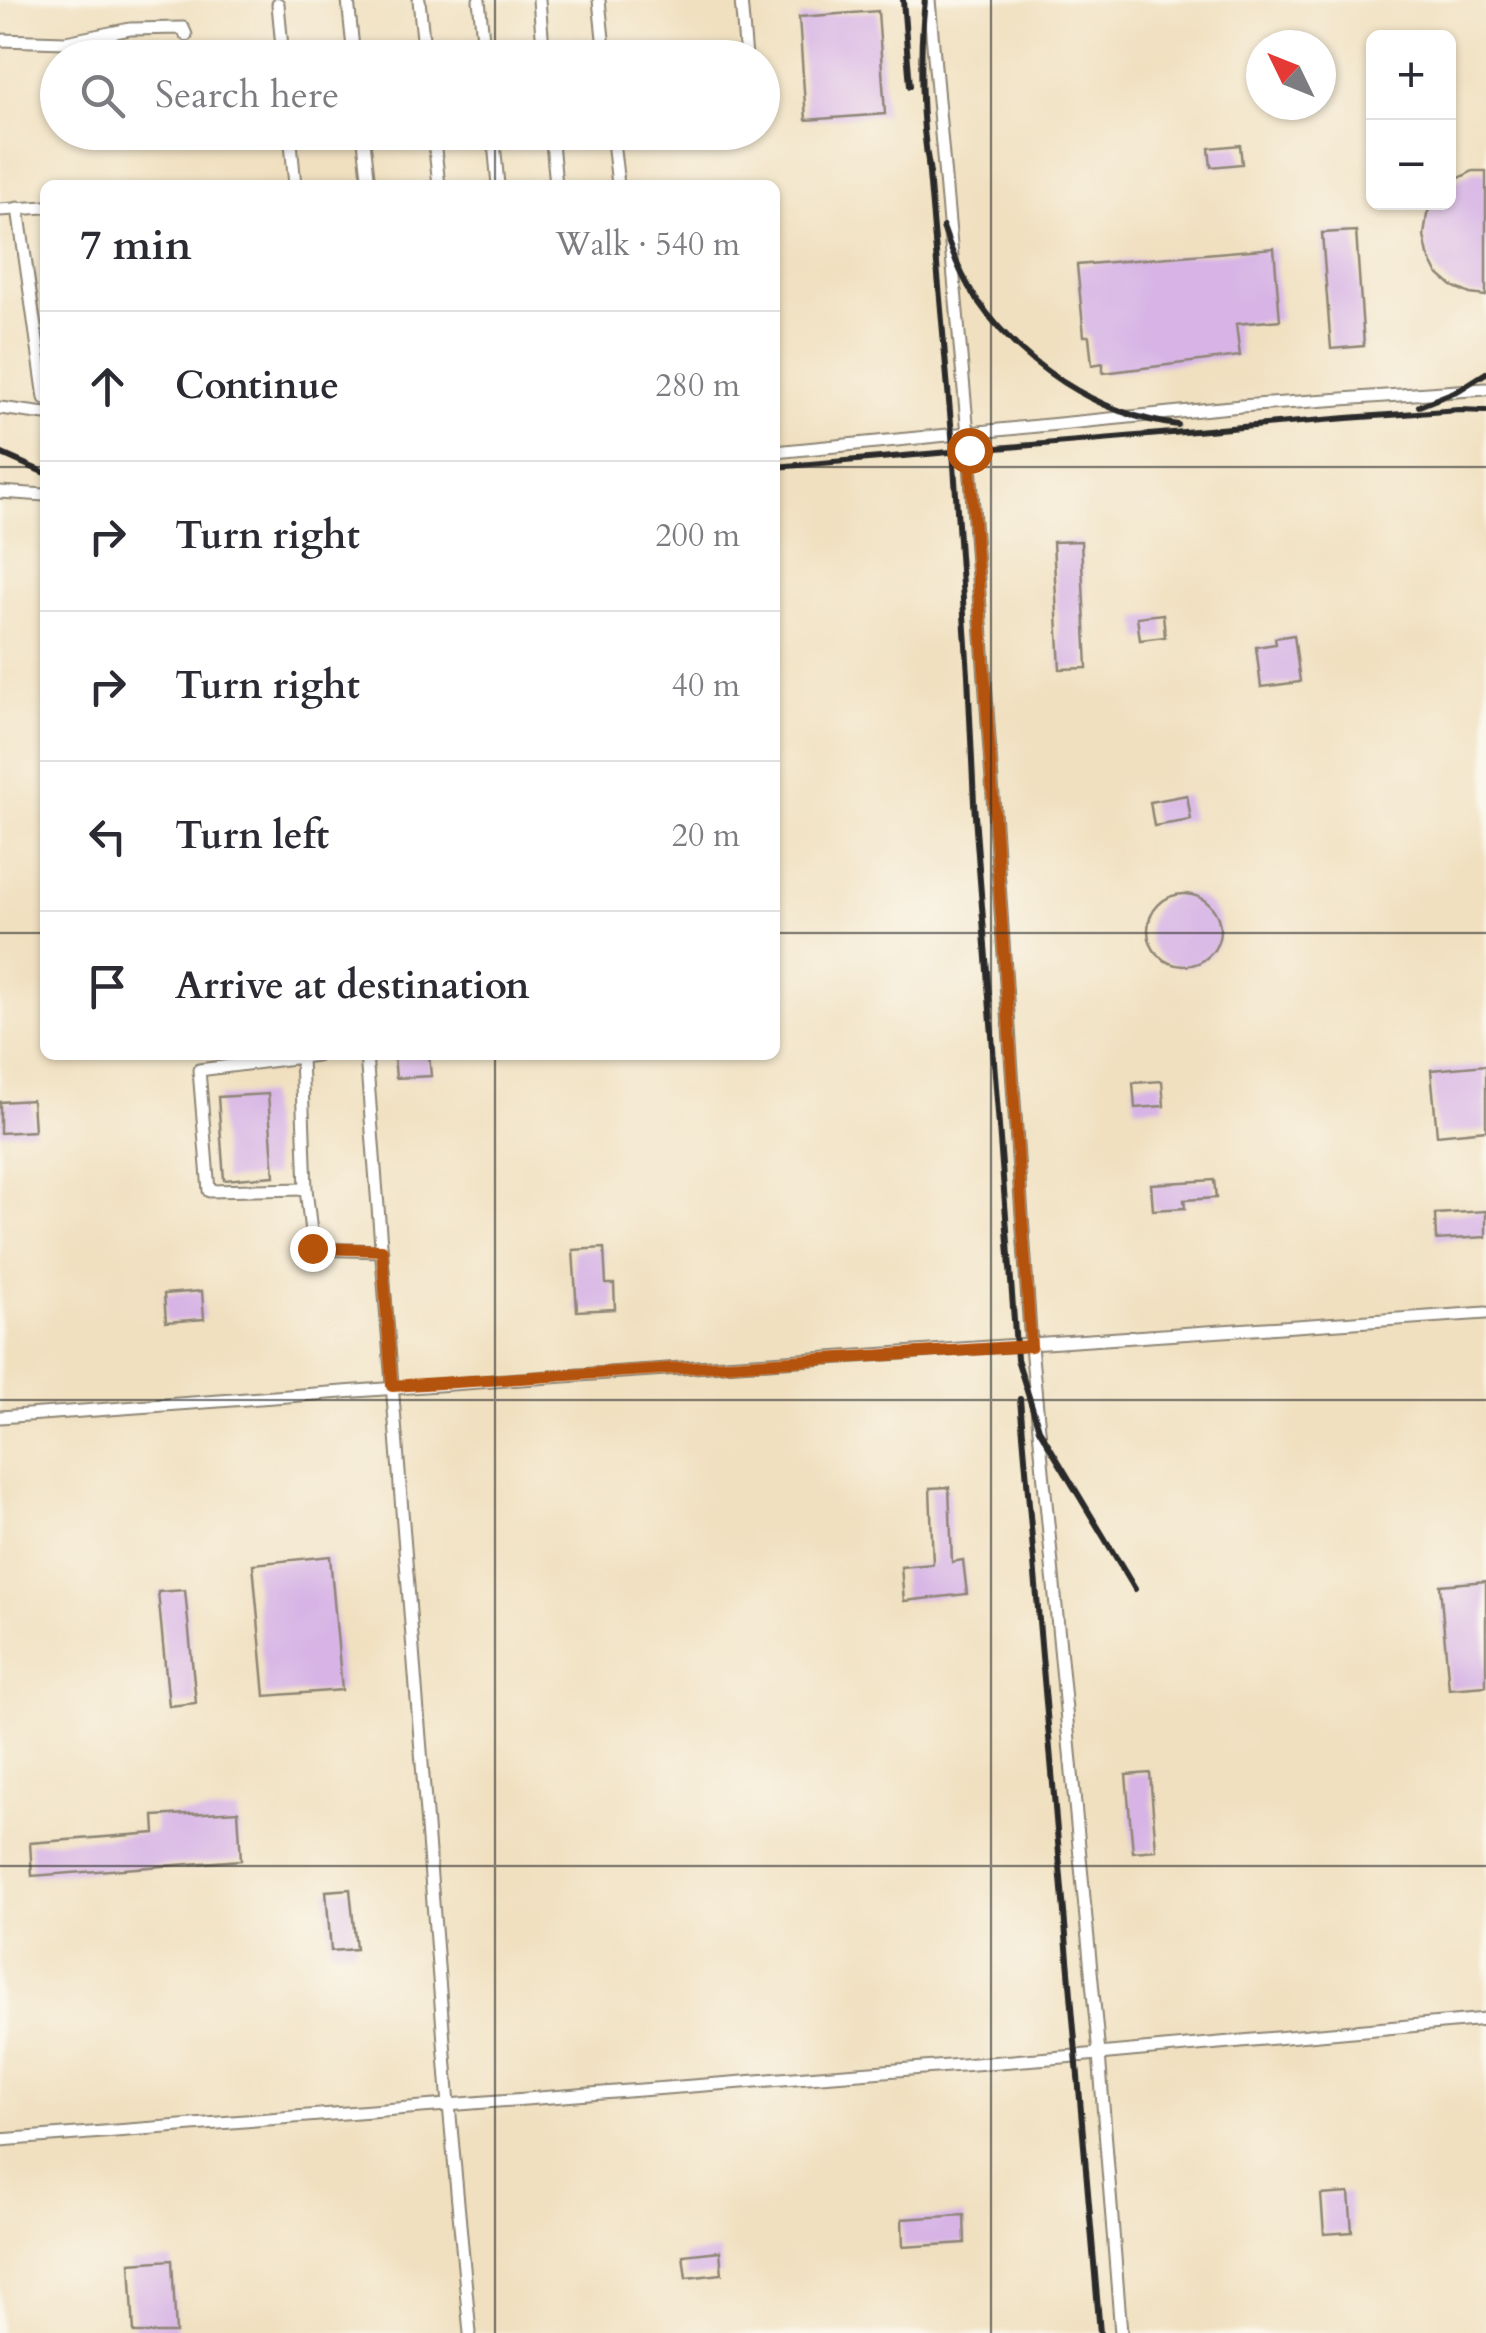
<!DOCTYPE html>
<html lang="en">
<head>
<meta charset="utf-8">
<style>
  :root { --surface:#fff; --page:#f2f2f3; --text:#2b2b33; --muted:#7c7c81; --line:#e1e1e2 }
  body { margin:0; font-family:Cardo,serif; background:var(--page); color:var(--text) }
  .controls { position:absolute; right:30px; top:30px; display:grid; overflow:hidden; border-radius:15px; box-shadow:0 2px 8px #0004 }
  .controls button { width:90px; height:90px; display:grid; place-items:center; padding:0; border:0; border-bottom:2px solid var(--line); background:var(--surface); color:var(--text); font:50px sans-serif }
  .compass { position:absolute; left:1246px; top:30px; width:90px; height:90px; border-radius:50%; background:var(--surface); box-shadow:0 2px 8px #0004; rotate:313deg }
  .stop { position:absolute; width:30px; height:30px; margin:-22px; border:8px solid #b45309; border-radius:50%; background:#fff }
  .stop.end { background:#b45309; border-color:#fff; box-shadow:0 2px 10px #0008 }
  .list { margin:0; padding:0; list-style:none }
  h2 { display:flex; justify-content:space-between; align-items:center; height:130px; margin:0; padding:0 40px; font-size:42px }
  h2 small { font-size:32px; font-weight:400; color:var(--muted) }
  .list li { display:grid; grid-template-columns:65px 1fr auto; gap:30px; align-items:center; box-sizing:border-box; height:150px; padding:0 40px; border-top:2px solid var(--line) }
  .list b { display:block; font-size:38px; white-space:nowrap }
  .list em { font-size:32px; font-style:normal; color:var(--muted) }
  .icon { flex:none; width:55px; height:55px; fill:none; stroke:currentColor; stroke-width:2; stroke-linecap:round; stroke-linejoin:round }
  .map { position:relative; flex:none; width:1486px; height:2333px; overflow:hidden }
  .search { position:absolute; background:var(--surface); box-shadow:0 2px 8px #0004; left:40px; top:40px; width:740px; height:110px; display:flex; align-items:center; gap:25px; box-sizing:border-box; padding:0 35px; border-radius:55px; color:var(--muted); font-size:38px }
  .panel { position:absolute; background:var(--surface); box-shadow:0 2px 8px #0004; left:40px; top:180px; width:740px; height:880px; border-radius:15px }
  .map>svg:first-child { display:block }
  .building { fill:#d7b4e5 }
  .lines { fill:none; stroke-linecap:round; stroke-linejoin:round }
  .service-casing { stroke:#8e8676; stroke-width:15 }
  .service { stroke:#fff; stroke-width:11 }
  .rail { stroke:#2b2b2b; stroke-width:6 }
  .route { stroke:#b45309; stroke-width:12 }
  .grid { fill:none; stroke:#2b2b2b; stroke-width:2.5; stroke-opacity:0.55 }
</style>
</head>
<body>
<div class="map">
<svg width="1486" height="2333" viewBox="0 0 1486 2333">
  <rect width="100%" height="100%" fill="#fbf7ec"/>
  <filter id="ink" filterUnits="userSpaceOnUse"><feTurbulence type="fractalNoise" baseFrequency=".01" numOctaves="2"/><feDisplacementMap in="SourceGraphic" scale="20" xChannelSelector="R" yChannelSelector="G"/><feConvolveMatrix kernelMatrix="1 2 1 2 8 2 1 2 1" color-interpolation-filters="sRGB"/></filter>
  <filter id="wash" filterUnits="userSpaceOnUse"><feTurbulence type="fractalNoise" baseFrequency=".0048" numOctaves="4" result="noise"/><feDisplacementMap in="SourceGraphic" scale="40" xChannelSelector="R" yChannelSelector="G"/><feGaussianBlur stdDeviation="2.25" result="paint"/><feColorMatrix in="noise" values="0 0 0 0 0 0 0 0 0 0 0 0 0 0 0 0 0 1.4 0 .05"/><feComposite in="paint" operator="in"/></filter>
  <g filter="url(#wash)">
    <rect width="100%" height="100%" fill="#f0e0c0"/>
    <g id="blocks">
      <g class="building">
        <polygon points="878,11 885,114 806,120 799,17"/>
        <polygon points="1240,145 1242,164 1211,167 1209,148"/>
        <polygon points="1473,171 1486,171 1486,296 1470,294 1452,286 1437,273 1428,255 1424,236 1427,214 1433,202 1448,202 1448,184"/>
        <polygon points="1356,231 1364,346 1331,349 1322,233"/>
        <polygon points="1274,248 1280,320 1236,324 1240,356 1103,373 1103,363 1092,365 1089,336 1084,336 1077,265"/>
        <polygon points="1081,541 1087,668 1060,669 1053,542"/>
        <polygon points="1163,614 1165,637 1140,640 1137,617"/>
        <polygon points="1294,635 1300,682 1261,687 1256,647 1276,644 1275,638"/>
        <polygon points="1187,795 1191,820 1154,826 1150,802"/>
        <circle cx="1184" cy="930" r="36"/>
        <polygon points="394,1055 429,1055 431,1076 396,1078"/>
        <polygon points="1486,1065 1486,1130 1437,1135 1431,1070"/>
        <polygon points="1162,1081 1164,1106 1135,1108 1133,1083"/>
        <polygon points="268,1094 274,1176 224,1180 218,1097"/>
        <polygon points="32,1100 34,1131 0,1133 0,1102"/>
        <polygon points="1214,1180 1216,1198 1184,1200 1185,1208 1153,1210 1151,1184"/>
        <polygon points="1486,1211 1486,1237 1436,1240 1435,1214"/>
        <polygon points="604,1248 606,1284 614,1284 615,1309 577,1311 573,1250"/>
        <polygon points="202,1291 204,1319 166,1322 164,1294"/>
        <polygon points="949,1487 952,1562 963,1560 967,1594 904,1601 901,1567 933,1564 930,1488"/>
        <polygon points="330,1556 342,1690 265,1696 253,1564"/>
        <polygon points="1486,1581 1486,1686 1449,1689 1440,1585"/>
        <polygon points="185,1590 196,1703 169,1706 158,1592"/>
        <polygon points="1150,1773 1156,1850 1133,1852 1126,1775"/>
        <polygon points="238,1811 241,1860 32,1876 30,1843 155,1833 154,1816"/>
        <polygon points="350,1889 356,1949 331,1951 326,1891"/>
        <polygon points="1349,2193 1352,2232 1324,2234 1321,2195"/>
        <polygon points="964,2215 965,2243 903,2247 902,2219"/>
        <polygon points="720,2251 722,2274 686,2278 683,2255"/>
        <polygon points="172,2260 176,2333 134,2333 130,2263"/>
      </g>
    </g>
  </g>
  <g filter="url(#ink)">
    <use href="#blocks" fill-opacity="0" stroke="#8e8676" stroke-width="2.5"/>
    <g class="lines">
      <g class="service-casing">
        <g id="service">
          <polyline points="348,0 354,58"/>
          <polyline points="419,0 425,58"/>
          <polyline points="479,0 485,58"/>
          <polyline points="539,0 544,58"/>
          <polyline points="599,0 605,58"/>
          <polyline points="741,0 746,58"/>
          <polyline points="929,0 968,434 1031,1346 1099,2054 1121,2333"/>
          <polyline points="278,4 283,58"/>
          <polyline points="0,40 66,42 130,29 183,28 186,35"/>
          <polyline points="290,132 295,185"/>
          <polyline points="363,132 369,185"/>
          <polyline points="433,132 439,185"/>
          <polyline points="493,132 498,185"/>
          <polyline points="551,132 556,185"/>
          <polyline points="612,132 618,185"/>
          <polyline points="18,208 45,398"/>
          <polyline points="0,210 45,207"/>
          <polyline points="0,408 45,414"/>
          <polyline points="775,452 1241,406 1486,389"/>
          <polyline points="0,492 45,495"/>
          <polyline points="366,1055 449,2105 470,2333"/>
          <polyline points="301,1057 306,1189 313,1249 382,1251"/>
          <polyline points="306,1189 209,1191 199,1070 317,1055"/>
          <path d="M0,1417C495,1378 991,1349 1486,1313"/>
          <polyline points="0,2140 1076,2056 1486,2019"/>
        </g>
      </g>
      <use href="#service" class="service"/>
      <g class="rail">
        <polyline points="903,0 910,86"/>
        <path d="M925,0C919,54 920,120 930,173"/>
        <polyline points="928,162 952,435 968,675 974,803 1017,1359 1039,1429 1135,1589"/>
        <path d="M943,227C951,250 961,276 975,297C1021,364 1097,415 1178,425"/>
        <polyline points="1419,406 1459,390 1486,373"/>
        <polyline points="0,453 45,473"/>
        <polyline points="775,467 1347,418 1459,410 1486,411"/>
        <polyline points="1020,1399 1100,2333"/>
      </g>
    </g>
  </g>
  <g class="lines" filter="url(#ink)">
    <polyline class="route" points="312,1248 382,1250 392,1386 1031,1346 969,450"/>
  </g>
  <path class="grid" d="M495,0V58M991,0V2333M495,132V185M0,467H45M775,467H1486M0,933H45M775,933H1486M495,1055V2333M0,1400H1486M0,1866H1486"/>
</svg>
<div class="controls">
<button>+</button>
<button>−</button>
</div>
<svg class="compass" viewBox="-18 -18 36 36"><path d="M0-13l5 13h-10z" fill="#e53935"/><path d="M0 13l5-13h-10z" fill="#7c7c81"/></svg>
<div class="stop" style="left:969px;top:450px"></div>
<div class="stop end" style="left:312px;top:1248px"></div>
<div class="search"><svg class="icon" aria-label="search" viewBox="0 0 24 24"><circle cx="10" cy="10" r="6"/><path d="M15 15l6 6"/></svg>Search here</div>
<section class="panel">
<h2>7 min<small>Walk · 540 m</small></h2>
<ul class="list">
<li><svg class="icon" aria-label="ahead" viewBox="0 0 24 24"><path d="M12 20V5M6 11l6-6 6 6"/></svg><div><b>Continue</b></div><em>280 m</em></li>
<li><svg class="icon" aria-label="right" viewBox="0 0 24 24"><path d="M7 20v-9h11M14 6l5 5-5 5"/></svg><div><b>Turn right</b></div><em>200 m</em></li>
<li><svg class="icon" aria-label="right" viewBox="0 0 24 24"><path d="M7 20v-9h11M14 6l5 5-5 5"/></svg><div><b>Turn right</b></div><em>40 m</em></li>
<li><svg class="icon" aria-label="left" viewBox="0 0 24 24"><path d="M17 20v-9H6M10 6l-5 5 5 5"/></svg><div><b>Turn left</b></div><em>20 m</em></li>
<li><svg class="icon" aria-label="arrive" viewBox="0 0 24 24"><path d="M6 21V4h12l-3 4 3 4H6"/></svg><div><b>Arrive at destination</b></div></li>
</ul>
</section>
</div>
</body>
</html>
